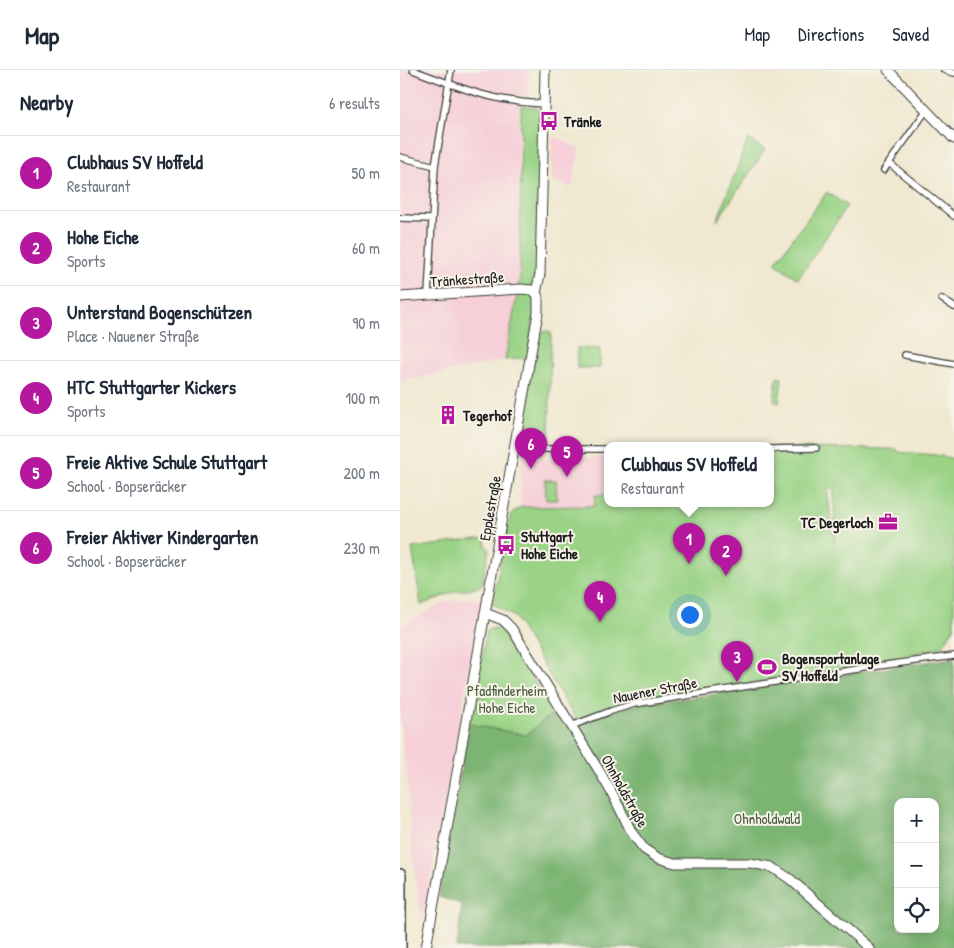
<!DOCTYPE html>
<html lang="en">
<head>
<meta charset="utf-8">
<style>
  :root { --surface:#fff; --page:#f2f2f3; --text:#1f2937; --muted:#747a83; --line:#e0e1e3; --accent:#b5179e }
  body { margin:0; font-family:"Patrick Hand",sans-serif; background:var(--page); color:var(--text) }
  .controls { position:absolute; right:15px; bottom:15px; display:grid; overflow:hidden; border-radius:10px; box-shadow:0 2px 12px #0003 }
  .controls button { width:45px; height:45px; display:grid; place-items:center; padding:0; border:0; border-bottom:1px solid var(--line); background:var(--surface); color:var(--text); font:25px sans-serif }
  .you { position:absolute; left:289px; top:544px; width:18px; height:18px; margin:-12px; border:4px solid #fff; border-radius:50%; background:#1a73e8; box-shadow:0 0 0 8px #1a73e833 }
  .badge { display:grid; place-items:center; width:32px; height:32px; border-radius:50%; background:var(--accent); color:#fff; font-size:16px; font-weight:700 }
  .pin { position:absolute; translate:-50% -41px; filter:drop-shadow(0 1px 2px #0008) }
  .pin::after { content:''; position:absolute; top:26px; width:18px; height:15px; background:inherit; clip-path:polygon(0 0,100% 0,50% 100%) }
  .popup { position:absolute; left:204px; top:372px; width:170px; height:65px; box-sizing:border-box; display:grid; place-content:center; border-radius:10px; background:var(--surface); filter:drop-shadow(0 1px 4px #0005); font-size:16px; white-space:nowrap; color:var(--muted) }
  .popup b { font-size:19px; color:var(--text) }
  .popup::after { content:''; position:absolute; left:50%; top:100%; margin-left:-10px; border:10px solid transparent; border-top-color:var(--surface) }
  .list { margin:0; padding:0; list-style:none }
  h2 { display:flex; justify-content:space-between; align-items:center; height:65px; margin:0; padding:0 20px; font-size:21px }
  h2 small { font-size:16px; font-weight:400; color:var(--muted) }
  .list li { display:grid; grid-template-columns:32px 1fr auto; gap:15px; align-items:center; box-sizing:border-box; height:75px; padding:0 20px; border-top:1px solid var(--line) }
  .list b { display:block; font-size:19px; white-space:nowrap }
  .list p { margin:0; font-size:16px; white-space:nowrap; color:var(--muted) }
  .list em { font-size:16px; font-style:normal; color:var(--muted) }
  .icon { flex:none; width:28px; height:28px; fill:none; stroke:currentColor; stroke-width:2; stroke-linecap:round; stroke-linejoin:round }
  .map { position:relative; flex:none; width:554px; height:878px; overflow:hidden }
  header { display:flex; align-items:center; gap:30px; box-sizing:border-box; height:70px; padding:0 25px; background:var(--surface); border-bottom:1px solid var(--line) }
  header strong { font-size:24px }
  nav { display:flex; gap:28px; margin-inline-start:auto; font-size:18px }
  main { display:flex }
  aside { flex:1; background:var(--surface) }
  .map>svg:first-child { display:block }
  .built { fill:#f6cfd8 }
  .green { fill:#9ad386; stroke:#5b7851; fill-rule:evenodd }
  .forest { fill:#7bb573; stroke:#4c6848; fill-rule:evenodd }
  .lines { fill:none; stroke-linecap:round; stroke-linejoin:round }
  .street-casing { stroke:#3c3b37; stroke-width:8 }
  .secondary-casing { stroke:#3c3b37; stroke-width:11 }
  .highway-casing { stroke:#3c3b37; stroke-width:14 }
  .street { stroke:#fff; stroke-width:5.5 }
  .secondary { stroke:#fff; stroke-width:9 }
  .highway { stroke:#fff; stroke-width:11 }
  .labels { text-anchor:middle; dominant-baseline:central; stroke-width:4; stroke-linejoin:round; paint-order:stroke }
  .poi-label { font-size:15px; font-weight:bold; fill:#1c1c1c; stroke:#f7f3e8; text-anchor:start }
  .street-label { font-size:15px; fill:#1c1c1c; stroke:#f7f3e8 }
  .park-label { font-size:15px; fill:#485c41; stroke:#f7f3e8 }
</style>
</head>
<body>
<header>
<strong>Map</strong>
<nav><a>Map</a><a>Directions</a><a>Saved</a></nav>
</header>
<main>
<aside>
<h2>Nearby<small>6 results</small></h2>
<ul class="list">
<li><span class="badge">1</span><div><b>Clubhaus SV Hoffeld</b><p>Restaurant</p></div><em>50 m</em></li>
<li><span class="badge">2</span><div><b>Hohe Eiche</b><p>Sports</p></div><em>60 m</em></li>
<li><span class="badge">3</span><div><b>Unterstand Bogenschützen</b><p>Place · Nauener Straße</p></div><em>90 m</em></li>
<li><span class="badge">4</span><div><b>HTC Stuttgarter Kickers</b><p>Sports</p></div><em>100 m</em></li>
<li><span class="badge">5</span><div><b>Freie Aktive Schule Stuttgart</b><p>School · Bopseräcker</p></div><em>200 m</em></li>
<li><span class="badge">6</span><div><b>Freier Aktiver Kindergarten</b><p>School · Bopseräcker</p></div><em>230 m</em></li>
</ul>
</aside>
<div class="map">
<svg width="554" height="878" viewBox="0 0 554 878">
  <rect width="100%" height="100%" fill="#f7f3e8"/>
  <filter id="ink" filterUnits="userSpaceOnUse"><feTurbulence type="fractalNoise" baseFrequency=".02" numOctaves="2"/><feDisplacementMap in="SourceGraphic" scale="10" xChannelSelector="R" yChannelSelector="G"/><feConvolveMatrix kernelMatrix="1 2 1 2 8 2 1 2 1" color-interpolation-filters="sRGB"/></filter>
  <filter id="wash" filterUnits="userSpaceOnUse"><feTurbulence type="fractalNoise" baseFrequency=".0096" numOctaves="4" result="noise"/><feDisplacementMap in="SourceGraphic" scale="20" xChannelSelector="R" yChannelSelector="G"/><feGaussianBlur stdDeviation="1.12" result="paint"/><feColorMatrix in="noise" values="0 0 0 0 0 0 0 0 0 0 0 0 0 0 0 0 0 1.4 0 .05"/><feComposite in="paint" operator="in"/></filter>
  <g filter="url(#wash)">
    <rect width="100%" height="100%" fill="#f0e8d0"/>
    <g class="built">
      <polygon points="0,0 129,0 127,25 119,25 120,209 105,290 0,312"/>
      <polygon points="156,67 179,79 172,118 152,110 152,70"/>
      <polygon points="120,388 208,388 208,425 195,425 195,436 121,437"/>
      <polygon points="72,528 78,529 81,533 22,854 11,770 7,713 0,650 0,557 47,531"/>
    </g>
    <g class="green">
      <polygon points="121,36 135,37 139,40 140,46 137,202 132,212 135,240 128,287 105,290 120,209"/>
      <polygon points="348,69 365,80 317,151"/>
      <polygon points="427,122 447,136 398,209 375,193"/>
      <polygon points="147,261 151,263 149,376 128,376 123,370 122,363 137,267 140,263"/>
      <polygon points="177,278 200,279 200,298 177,298"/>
      <polygon points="377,307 382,308 379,333 374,331"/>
      <path d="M370,378L497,379L498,382L536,385L554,389V558L542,577L451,597L308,620L176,650L115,547L92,533L111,444L121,437L195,436V425H208V433H370ZM427,418L434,420L435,472H434Z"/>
      <polygon points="145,410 156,410 157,430 146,430"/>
      <polygon points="85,468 86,476 89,479 82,515 73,519 56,521 21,535 12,478"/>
      <polygon points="95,558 101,559 108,564 132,608 156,641 126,665 69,654 87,560"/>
    </g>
    <path class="forest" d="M554,588V878H57L62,834L39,827L69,654L126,665L156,641L169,658L218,640L242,635ZM498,732H535V859H498Z"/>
  </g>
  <g filter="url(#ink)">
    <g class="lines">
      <g class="street-casing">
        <g id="street">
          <path d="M13,0C61,18 92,32 144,34"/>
          <polyline points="544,0 554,3"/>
          <polyline points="0,87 35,96"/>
          <polyline points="489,93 554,146"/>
          <polyline points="484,100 526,41"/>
          <polyline points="0,148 31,149"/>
          <polyline points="28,225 35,96 51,0"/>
          <polyline points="542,229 554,237"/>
          <polyline points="505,285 554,294"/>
          <polyline points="114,379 208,379"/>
          <polyline points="370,379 416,378"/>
          <polyline points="171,656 211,641 234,634 478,596 554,586"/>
        </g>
      </g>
      <g class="secondary-casing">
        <g id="secondary">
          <polyline points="488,0 554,69"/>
          <polyline points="0,227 121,219 132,220 136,223"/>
          <polyline points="85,543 103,550 112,559 198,699 213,725 232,763 244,779 258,788 275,793 350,793 372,797 390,809 469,878"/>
          <polyline points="26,878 138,243 138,227 136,223 140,204 145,0"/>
        </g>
      </g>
      <g class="highway-casing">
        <polyline id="highway" points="0,805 0,878"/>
      </g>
      <use href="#street" class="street"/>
      <use href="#secondary" class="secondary"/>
      <use href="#highway" class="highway"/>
    </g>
  </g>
  <defs>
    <g id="bus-bare" transform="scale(1.5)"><path d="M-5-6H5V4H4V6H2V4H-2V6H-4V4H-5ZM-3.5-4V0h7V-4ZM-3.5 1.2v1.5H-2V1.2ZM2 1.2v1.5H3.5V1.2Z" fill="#b5179e" stroke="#f7f3e8" stroke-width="2.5" paint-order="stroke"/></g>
    <g id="building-bare" transform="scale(1.5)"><path d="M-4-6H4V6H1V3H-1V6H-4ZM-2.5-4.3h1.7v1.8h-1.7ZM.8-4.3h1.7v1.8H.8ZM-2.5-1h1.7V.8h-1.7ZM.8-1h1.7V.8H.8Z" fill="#b5179e" stroke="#f7f3e8" stroke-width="2.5" paint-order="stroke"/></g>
    <g id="office-bare" transform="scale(1.5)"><path d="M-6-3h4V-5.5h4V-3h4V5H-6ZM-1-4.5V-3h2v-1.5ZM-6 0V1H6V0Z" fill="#b5179e" stroke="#f7f3e8" stroke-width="2.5" paint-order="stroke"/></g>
    <g id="stadium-bare" transform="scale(1.5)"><path d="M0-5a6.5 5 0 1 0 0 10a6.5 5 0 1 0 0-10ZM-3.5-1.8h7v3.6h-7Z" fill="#b5179e" stroke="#f7f3e8" stroke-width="2.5" paint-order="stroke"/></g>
  </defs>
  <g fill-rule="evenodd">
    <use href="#bus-bare" x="149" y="51"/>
    <use href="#building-bare" x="48" y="345"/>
    <use href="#office-bare" x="488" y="452"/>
    <use href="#bus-bare" x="106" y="475"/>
    <use href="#stadium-bare" x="367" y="597"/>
  </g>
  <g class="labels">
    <g class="poi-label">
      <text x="164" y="51">Tränke</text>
      <text x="63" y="345">Tegerhof</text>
      <text x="473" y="452" text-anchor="end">TC Degerloch</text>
      <text x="121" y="466">Stuttgart<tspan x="121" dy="17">Hohe Eiche</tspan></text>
      <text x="382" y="588">Bogensportanlage<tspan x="382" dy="17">SV Hoffeld</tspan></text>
    </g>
    <g class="street-label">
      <text transform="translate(67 209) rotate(-4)">Tränkestraße</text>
      <text transform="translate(90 438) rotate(-80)">Epplestraße</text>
      <text transform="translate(255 620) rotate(-11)">Nauener Straße</text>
      <text transform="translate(225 721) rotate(61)">Ohnholdstraße</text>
    </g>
    <g class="park-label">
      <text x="107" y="620">Pfadfinderheim<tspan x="107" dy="17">Hohe Eiche</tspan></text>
      <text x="367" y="748">Ohnholdwald</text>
    </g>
  </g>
</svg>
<div class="controls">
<button>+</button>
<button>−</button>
<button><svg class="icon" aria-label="locate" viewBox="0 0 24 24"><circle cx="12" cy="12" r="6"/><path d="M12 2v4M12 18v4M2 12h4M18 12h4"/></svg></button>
</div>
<div class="you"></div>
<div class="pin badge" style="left:289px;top:494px">1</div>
<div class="popup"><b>Clubhaus SV Hoffeld</b>Restaurant</div>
<div class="pin badge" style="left:326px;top:506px">2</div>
<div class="pin badge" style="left:337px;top:612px">3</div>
<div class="pin badge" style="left:200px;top:552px">4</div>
<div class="pin badge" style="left:167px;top:407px">5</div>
<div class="pin badge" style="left:131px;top:399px">6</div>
</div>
</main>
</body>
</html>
